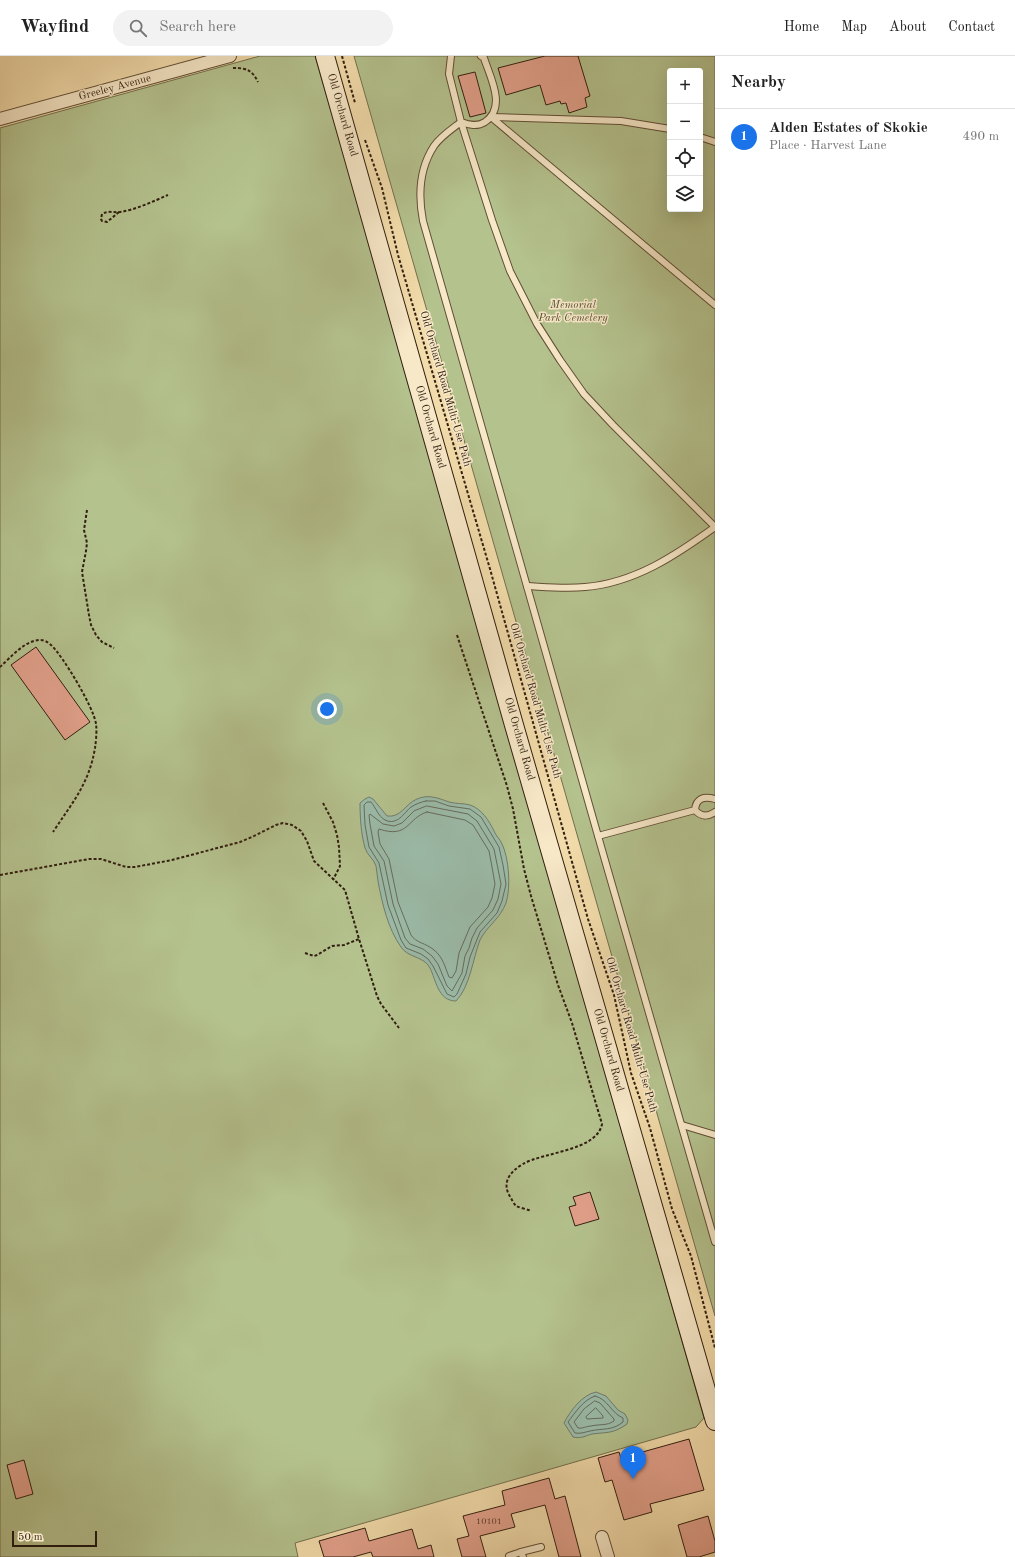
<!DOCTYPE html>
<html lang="en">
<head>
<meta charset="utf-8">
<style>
  :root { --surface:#fff; --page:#f2f2f2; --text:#222; --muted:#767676; --line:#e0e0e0; --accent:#1a73e8 }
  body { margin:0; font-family:"Old Standard TT",serif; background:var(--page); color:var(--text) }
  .controls { position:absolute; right:12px; top:12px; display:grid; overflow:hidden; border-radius:4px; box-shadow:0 4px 16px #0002 }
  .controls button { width:36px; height:36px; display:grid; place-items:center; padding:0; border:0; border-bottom:1px solid var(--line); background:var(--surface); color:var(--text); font:20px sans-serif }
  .scale { position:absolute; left:12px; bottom:10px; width:85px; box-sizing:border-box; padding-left:4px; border:2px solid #311e0f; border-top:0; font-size:11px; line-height:14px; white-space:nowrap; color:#311e0f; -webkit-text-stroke:3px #f7e8c8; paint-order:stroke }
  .you { position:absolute; left:327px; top:653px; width:14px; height:14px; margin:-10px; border:3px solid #fff; border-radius:50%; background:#1a73e8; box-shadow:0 0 0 6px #1a73e833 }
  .badge { display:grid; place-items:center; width:26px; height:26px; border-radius:50%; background:var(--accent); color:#fff; font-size:13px; font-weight:700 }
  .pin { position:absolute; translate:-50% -33px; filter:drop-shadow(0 1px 2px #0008) }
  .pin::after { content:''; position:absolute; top:21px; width:14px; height:12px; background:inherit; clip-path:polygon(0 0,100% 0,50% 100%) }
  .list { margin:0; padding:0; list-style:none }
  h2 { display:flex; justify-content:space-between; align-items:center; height:52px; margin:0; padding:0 16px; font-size:17px }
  h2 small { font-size:13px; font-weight:400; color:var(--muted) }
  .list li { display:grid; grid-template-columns:26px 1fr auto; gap:12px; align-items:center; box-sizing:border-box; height:56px; padding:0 16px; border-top:1px solid var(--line) }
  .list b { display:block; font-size:15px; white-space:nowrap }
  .list p { margin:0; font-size:13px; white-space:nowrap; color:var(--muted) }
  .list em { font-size:13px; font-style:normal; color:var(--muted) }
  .icon { flex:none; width:22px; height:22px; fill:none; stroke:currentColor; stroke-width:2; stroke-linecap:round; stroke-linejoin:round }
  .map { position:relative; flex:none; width:715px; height:1501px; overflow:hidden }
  header { display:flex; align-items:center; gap:24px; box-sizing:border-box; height:56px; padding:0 20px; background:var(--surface); border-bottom:1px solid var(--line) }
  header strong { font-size:19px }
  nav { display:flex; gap:22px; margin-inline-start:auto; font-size:14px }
  .search { width:280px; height:36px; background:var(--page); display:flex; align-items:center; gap:10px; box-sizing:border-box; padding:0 14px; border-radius:22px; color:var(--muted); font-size:15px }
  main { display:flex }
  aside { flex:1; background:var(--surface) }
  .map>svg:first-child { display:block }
  .green { fill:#b4c28e; stroke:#72704e; fill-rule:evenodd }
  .water { fill:#9bbcaa; stroke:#717d6c }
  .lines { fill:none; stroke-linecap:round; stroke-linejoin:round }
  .shore { stroke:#666d5c; stroke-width:1 }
  .building { fill:#e2a08b; stroke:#311e0f }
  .lane-casing { stroke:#624e36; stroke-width:8 }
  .street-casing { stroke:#624e36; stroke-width:14 }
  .secondary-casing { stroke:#311e0f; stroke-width:20 }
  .path { stroke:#311e0f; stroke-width:2; stroke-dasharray:3 2; stroke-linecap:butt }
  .lane { stroke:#f7e8c8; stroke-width:6 }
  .street { stroke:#f7e8c8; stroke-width:12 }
  .secondary { stroke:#f7e8c8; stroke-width:18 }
  .labels { text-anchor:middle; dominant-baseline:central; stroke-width:3; stroke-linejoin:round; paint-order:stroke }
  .number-label { font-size:9px; fill:#5d3e2e }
  .street-label { font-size:11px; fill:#311e0f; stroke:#f7e8c8 }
  .park-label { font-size:11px; font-style:italic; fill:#584f35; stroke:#f7e8c8 }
</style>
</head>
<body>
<header>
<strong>Wayfind</strong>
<div class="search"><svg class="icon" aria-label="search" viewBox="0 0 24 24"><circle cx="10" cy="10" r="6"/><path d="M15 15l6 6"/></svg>Search here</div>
<nav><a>Home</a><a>Map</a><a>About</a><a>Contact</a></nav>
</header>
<main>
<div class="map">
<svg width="715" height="1501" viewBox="0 0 715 1501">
  <rect width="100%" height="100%" fill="#f3dcab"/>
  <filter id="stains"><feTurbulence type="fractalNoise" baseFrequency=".005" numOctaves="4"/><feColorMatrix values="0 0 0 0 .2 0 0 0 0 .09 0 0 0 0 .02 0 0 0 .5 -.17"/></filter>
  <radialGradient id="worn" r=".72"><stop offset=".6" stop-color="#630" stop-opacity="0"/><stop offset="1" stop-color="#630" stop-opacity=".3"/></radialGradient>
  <g class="green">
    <polygon points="260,0 315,0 423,372 479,577 704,1362 696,1371 295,1487 298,1501 0,1501 0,72"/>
    <path d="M354,0H715V1260ZM670,15H700V153H670Z"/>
  </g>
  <g class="water">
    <path d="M369,741L373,743L387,760C401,762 405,748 417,743C428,738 438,742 449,746C456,748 463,747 470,749C482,753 489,765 494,775C496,780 500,783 502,788C509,802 511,832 506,847C500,863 487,870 480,884C473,902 470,931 456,945C438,945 436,924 430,912C424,900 408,902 401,891C388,873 382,847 378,825C377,820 377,815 376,810C374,803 367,799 365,792C361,778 360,761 360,747L365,743Z"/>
    <path d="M596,1336L606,1340L618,1354L625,1358L628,1364L627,1368C613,1378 607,1376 592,1378C585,1380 581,1383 573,1381L564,1367C570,1355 582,1339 596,1336Z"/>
  </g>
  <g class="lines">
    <g class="shore">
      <path d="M426,745H435L449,750L470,753L481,761L499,791L503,809L506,828L502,845L497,857L480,876L470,901L466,918L457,938L454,941L447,938L433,910L428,903L421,898L406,892L401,884L388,849L379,807L369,791L365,769L364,749L367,746H371C376,752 378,760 385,764C397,770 404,757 411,751C416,748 421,746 426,745Z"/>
      <polygon points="427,750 468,758 477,765 494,793 501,828 498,843 493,854 477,872 472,882 469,892 465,900 462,917 452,935 447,930 438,908 432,900 423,893 410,888 405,882 393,848 384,805 374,790 370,768 369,759 370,758 383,768 394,770 402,767 414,755"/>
      <path d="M427,756L465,764L473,769L489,795L492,811L495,828L492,842L488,851L470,871L459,897L456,915L452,922L449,921C445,911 443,901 434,894C426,887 416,887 411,879L398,846L389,803L380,788L378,776L379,773C409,783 407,762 427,756Z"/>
      <path d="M595,1340C608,1343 611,1357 623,1362V1366C612,1375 603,1372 590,1375C585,1376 581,1378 575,1377L568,1366C575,1357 583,1344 595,1340Z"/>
      <path d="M595,1345L600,1347L614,1363V1365C607,1370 599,1368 591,1370C586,1370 583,1373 578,1372L574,1366L584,1353Z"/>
      <polygon points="596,1352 603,1360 603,1362 587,1363 586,1361"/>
    </g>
  </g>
  <g class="building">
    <polygon points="545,0 578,0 590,40 585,42 587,51 569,57 566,47 561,48 560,45 546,49 540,29 506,39 498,12"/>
    <polygon points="475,16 486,57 470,61 458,20"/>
    <polygon points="36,591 90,666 65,684 11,609"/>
    <polygon points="590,1136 599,1163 575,1170 569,1151 576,1149 573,1141"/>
    <polygon points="689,1383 704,1434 650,1448 652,1456 624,1464 612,1424 605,1426 598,1402 619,1396 621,1402"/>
    <polygon points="24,1404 33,1438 16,1443 7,1409"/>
    <polygon points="549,1422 555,1443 565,1440 581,1501 559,1501 545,1449 511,1458 515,1471 480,1480 486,1501 462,1501 457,1483 469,1480 463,1460 505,1449 502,1435"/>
    <polygon points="708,1460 715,1485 715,1496 699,1501 687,1501 678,1469"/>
    <polygon points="365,1472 369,1485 412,1473 418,1493 431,1489 434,1501 373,1501 371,1496 353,1501 324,1501 319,1485"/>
  </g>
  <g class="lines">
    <g class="lane-casing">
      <g id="lane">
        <path d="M451,0L449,18L461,66C469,69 477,71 485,66C507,51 490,21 484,2L481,0"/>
        <polyline points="491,61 715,249"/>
        <polyline points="491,61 621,65 670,73"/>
        <polyline points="700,81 715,86"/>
        <path d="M715,471L613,369L584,338L560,304L537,268L510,215L492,164L461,66C452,73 441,80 434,90C419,113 418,139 423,165L598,780L715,1186"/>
        <path d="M527,530C546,531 565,533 585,531C635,527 676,499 715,471"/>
        <path d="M695,754C701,761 708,761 715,756"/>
        <path d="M598,780L695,754C696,742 704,740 715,743"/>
        <polyline points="682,1069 715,1079"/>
        <polyline points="521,1496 541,1491"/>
        <polyline points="509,1500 521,1496 523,1501"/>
      </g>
    </g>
    <g class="street-casing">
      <g id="street">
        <polyline points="0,63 230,0"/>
        <polyline points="602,1481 608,1501"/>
      </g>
    </g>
    <g class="secondary-casing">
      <polyline id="secondary" points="325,0 514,669 715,1365"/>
    </g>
    <g class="path">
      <polyline points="342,0 355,47"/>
      <path d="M233,12C247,12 252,14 258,26"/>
      <polyline points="365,84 382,132 398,199 490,513 588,863 614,939 631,1017 650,1072 672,1153 691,1200 715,1292"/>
      <path d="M119,156L107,166L102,165L101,163L102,158C109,154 113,157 120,156C135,154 154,145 168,139"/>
      <polyline points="87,454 84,474 87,487 86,495 82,516 89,559 91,569 96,579 102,586 114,592"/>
      <path d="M457,579L507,730L513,753L524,813L531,840L558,929L572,967L602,1068C597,1095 543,1096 523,1108C509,1116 501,1128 511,1142C512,1144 514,1148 516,1150C520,1152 527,1153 531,1155"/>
      <path d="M0,611C10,602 25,584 40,584C44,584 48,586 51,589C63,600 94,652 96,668C97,675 96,685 95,692C89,728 72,747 53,776"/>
      <polyline points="323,747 333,766 337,779 339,791 340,810 333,824"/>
      <polyline points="0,819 89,803 101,803 126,811 135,811 172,804 240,786 252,781 276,769 283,767 292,769 301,775 307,785 314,805 345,834 359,883 377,940 381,948 399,972"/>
      <polyline points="305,897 314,900 317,899 332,890 344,889 359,883"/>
    </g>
    <use href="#lane" class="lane"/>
    <use href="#street" class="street"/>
    <use href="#secondary" class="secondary"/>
  </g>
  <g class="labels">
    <g class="number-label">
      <text x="489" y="1465">10101</text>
    </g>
    <g class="street-label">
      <text transform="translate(115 32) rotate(-15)">Greeley Avenue</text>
      <text transform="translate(342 59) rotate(74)">Old Orchard Road</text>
      <text transform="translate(445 333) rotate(74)">Old Orchard Road Multi-Use Path</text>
      <text transform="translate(430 371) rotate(74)">Old Orchard Road</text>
      <text transform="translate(535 645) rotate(74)">Old Orchard Road Multi-Use Path</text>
      <text transform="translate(519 683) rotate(74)">Old Orchard Road</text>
      <text transform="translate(631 979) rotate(74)">Old Orchard Road Multi-Use Path</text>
      <text transform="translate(608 994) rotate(74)">Old Orchard Road</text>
    </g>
    <g class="park-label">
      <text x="573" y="249">Memorial<tspan x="573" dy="13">Park Cemetery</tspan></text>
    </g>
  </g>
  <rect width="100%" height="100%" filter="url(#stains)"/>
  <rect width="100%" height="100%" fill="url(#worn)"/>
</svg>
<div class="controls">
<button>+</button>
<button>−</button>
<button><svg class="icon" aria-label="locate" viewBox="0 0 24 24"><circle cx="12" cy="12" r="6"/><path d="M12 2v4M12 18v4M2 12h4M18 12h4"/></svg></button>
<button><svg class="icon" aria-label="layers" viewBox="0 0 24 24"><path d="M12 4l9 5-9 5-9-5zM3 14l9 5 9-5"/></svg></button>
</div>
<div class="scale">50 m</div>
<div class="you"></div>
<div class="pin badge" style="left:633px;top:1423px">1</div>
</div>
<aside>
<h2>Nearby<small></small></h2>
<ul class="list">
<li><span class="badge">1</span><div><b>Alden Estates of Skokie</b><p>Place · Harvest Lane</p></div><em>490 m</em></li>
</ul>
</aside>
</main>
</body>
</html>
